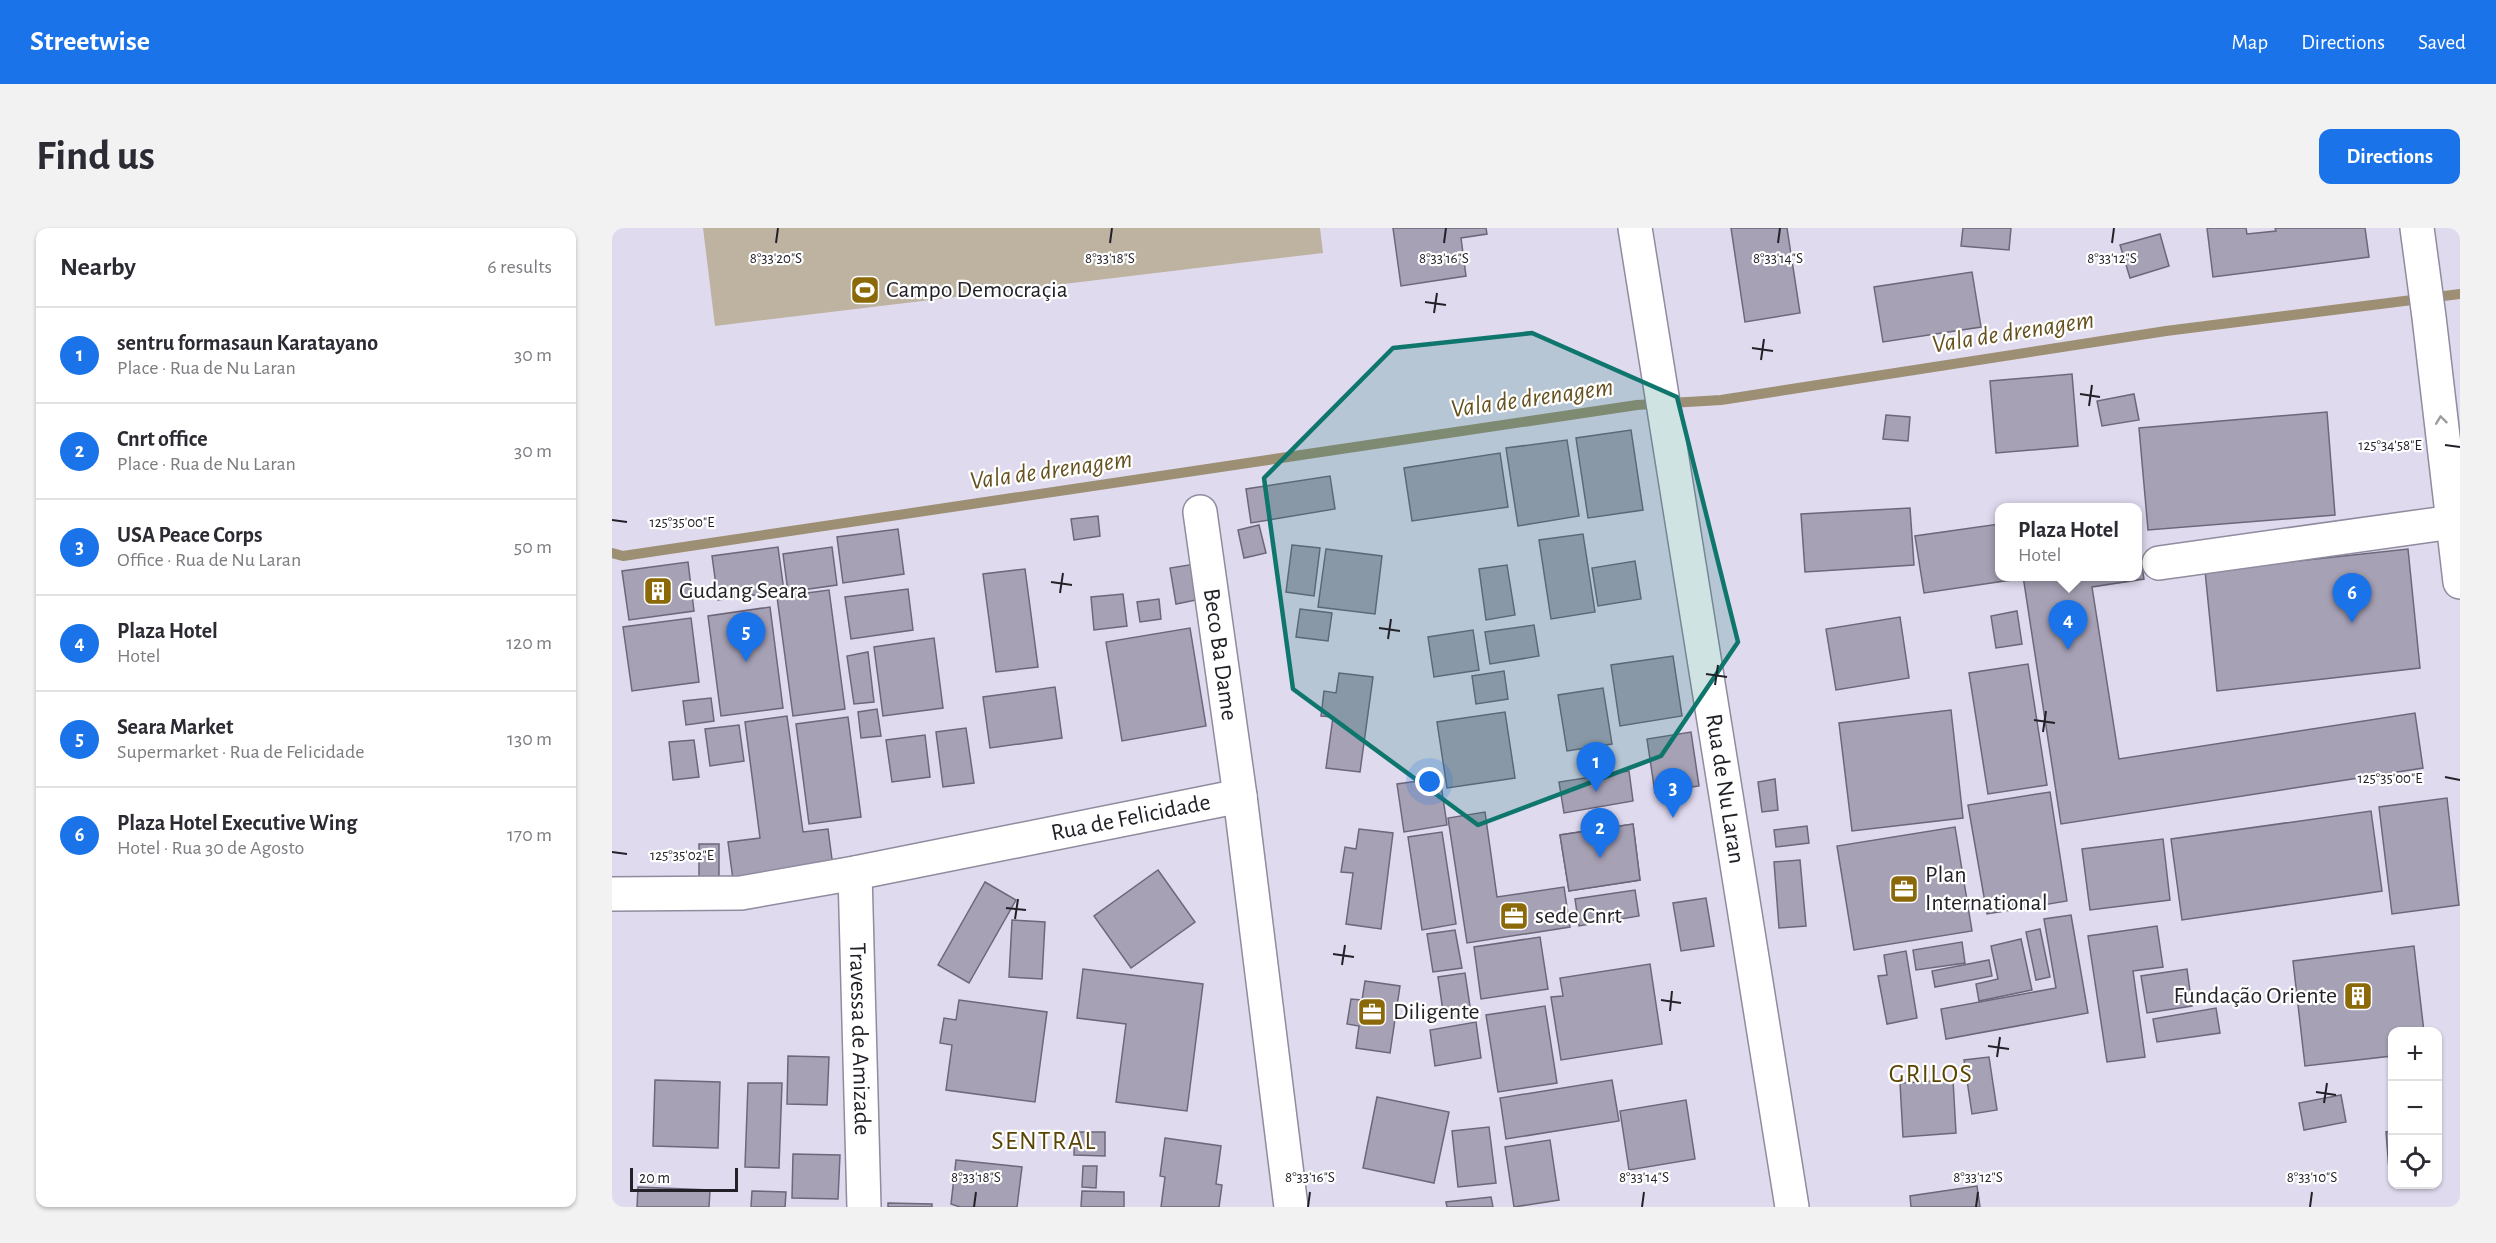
<!DOCTYPE html>
<html lang="en">
<head>
<meta charset="utf-8">
<style>
  :root { --surface:#fff; --page:#f2f2f3; --text:#2b2b33; --muted:#7c7c81; --line:#e1e1e2; --accent:#1a73e8 }
  body { margin:0; font-family:"Alegreya Sans",sans-serif; background:var(--page); color:var(--text) }
  .controls { position:absolute; right:18px; bottom:18px; display:grid; overflow:hidden; border-radius:12px; box-shadow:0 2px 4px #0004 }
  .controls button { width:54px; height:54px; display:grid; place-items:center; padding:0; border:0; border-bottom:2px solid var(--line); background:var(--surface); color:var(--text); font:30px sans-serif }
  .scale { position:absolute; left:18px; bottom:15px; width:108px; box-sizing:border-box; padding-left:6px; border:3px solid #232128; border-top:0; font-size:16px; line-height:21px; white-space:nowrap; color:#232128; -webkit-text-stroke:4px #fff; paint-order:stroke }
  .you { position:absolute; left:818px; top:554px; width:21px; height:21px; margin:-15px; border:4px solid #fff; border-radius:50%; background:#1a73e8; box-shadow:0 0 0 9px #1a73e833 }
  .badge { display:grid; place-items:center; width:39px; height:39px; border-radius:50%; background:var(--accent); color:#fff; font-size:20px; font-weight:700 }
  .pin { position:absolute; translate:-50% -50px; filter:drop-shadow(0 2px 3px #0008) }
  .pin::after { content:''; position:absolute; top:32px; width:21px; height:18px; background:inherit; clip-path:polygon(0 0,100% 0,50% 100%) }
  .popup { position:absolute; left:1383px; top:275px; width:147px; height:78px; box-sizing:border-box; display:grid; place-content:center; border-radius:12px; background:var(--surface); filter:drop-shadow(0 2px 4px #0005); font-size:20px; white-space:nowrap; color:var(--muted) }
  .popup b { font-size:22px; color:var(--text) }
  .popup::after { content:''; position:absolute; left:50%; top:100%; margin-left:-12px; border:12px solid transparent; border-top-color:var(--surface) }
  .list { margin:0; padding:0; list-style:none }
  h2 { display:flex; justify-content:space-between; align-items:center; height:78px; margin:0; padding:0 24px; font-size:26px }
  h2 small { font-size:20px; font-weight:400; color:var(--muted) }
  .list li { display:grid; grid-template-columns:39px 1fr auto; gap:18px; align-items:center; box-sizing:border-box; height:96px; padding:0 24px; border-top:2px solid var(--line) }
  .list b { display:block; font-size:22px; white-space:nowrap }
  .list p { margin:0; font-size:20px; white-space:nowrap; color:var(--muted) }
  .list em { font-size:20px; font-style:normal; color:var(--muted) }
  .icon { flex:none; width:33px; height:33px; fill:none; stroke:currentColor; stroke-width:2; stroke-linecap:round; stroke-linejoin:round }
  .map { position:relative; flex:none; width:1848px; height:979px; overflow:hidden; border-radius:12px }
  header { display:flex; align-items:center; gap:36px; box-sizing:border-box; height:84px; padding:0 30px; background:var(--accent); color:#fff }
  header strong { font-size:28px }
  nav { display:flex; gap:33px; margin-inline-start:auto; font-size:21px }
  .intro { display:flex; align-items:center; justify-content:space-between; box-sizing:border-box; height:144px; padding:0 36px }
  h1 { margin:0; font-size:42px }
  .button { padding:15px 27px; border-radius:12px; background:var(--accent); color:#fff; font-size:21px; font-weight:700 }
  main { display:flex; gap:36px; padding:0 36px }
  aside { flex:1; background:var(--surface); border-radius:12px; box-shadow:0 2px 4px #0004 }
  .map>svg:first-child { display:block }
  .green { fill:#bdb3a0 }
  .lines { fill:none; stroke-linecap:round; stroke-linejoin:round }
  .stream { stroke:#9c8f73; stroke-width:10 }
  .building { fill:#a7a1b5; stroke:#6c6779; stroke-width:1.5 }
  .minor-casing { stroke:#908b9e; stroke-width:36 }
  .minor { stroke:#fff; stroke-width:33 }
  .oneway { stroke:#9c9b9e }
  .marked { fill:#0f766e; fill-opacity:0.2; stroke:#0f766e; stroke-width:4.5; stroke-linejoin:round }
  .ticks { fill:none; stroke:#232128; stroke-width:2 }
  .labels { text-anchor:middle; dominant-baseline:central; stroke-width:4.5; stroke-linejoin:round; paint-order:stroke }
  .poi-label { font-size:24px; fill:#232128; stroke:#fff; text-anchor:start }
  .street-label { font-size:24px; fill:#232128; stroke:#fff }
  .water-label { font-size:26px; font-style:italic; fill:#66511f; stroke:#fff }
  .neighbourhood-label { font-size:26px; letter-spacing:1.5px; fill:#5a4303; stroke:#fff }
  .ticks-label { font-size:15px; text-anchor:middle; fill:#232128; stroke:#fff; stroke-width:4.5; stroke-linejoin:round; paint-order:stroke }
</style>
</head>
<body>
<header>
<strong>Streetwise</strong>
<nav><a>Map</a><a>Directions</a><a>Saved</a></nav>
</header>
<div class="intro"><h1>Find us</h1><a class="button">Directions</a></div>
<main>
<aside>
<h2>Nearby<small>6 results</small></h2>
<ul class="list">
<li><span class="badge">1</span><div><b>sentru formasaun Karatayano</b><p>Place · Rua de Nu Laran</p></div><em>30 m</em></li>
<li><span class="badge">2</span><div><b>Cnrt office</b><p>Place · Rua de Nu Laran</p></div><em>30 m</em></li>
<li><span class="badge">3</span><div><b>USA Peace Corps</b><p>Office · Rua de Nu Laran</p></div><em>50 m</em></li>
<li><span class="badge">4</span><div><b>Plaza Hotel</b><p>Hotel</p></div><em>120 m</em></li>
<li><span class="badge">5</span><div><b>Seara Market</b><p>Supermarket · Rua de Felicidade</p></div><em>130 m</em></li>
<li><span class="badge">6</span><div><b>Plaza Hotel Executive Wing</b><p>Hotel · Rua 30 de Agosto</p></div><em>170 m</em></li>
</ul>
</aside>
<div class="map">
<svg width="1848" height="979" viewBox="0 0 1848 979">
  <rect width="100%" height="100%" fill="#e0daef"/>
  <polygon class="green" points="91,0 708,0 711,25 103,98"/>
  <g class="lines">
    <polyline class="stream" points="0,325 11,328 1025,177 1109,172 1554,103 1848,66"/>
  </g>
  <g class="building">
    <polygon points="781,0 874,0 875,6 849,10 854,48 789,58"/>
    <polygon points="1119,0 1175,0 1188,85 1133,94"/>
    <polygon points="1351,0 1399,0 1397,22 1349,18"/>
    <polygon points="1595,0 1634,0 1635,6 1664,3 1663,0 1753,0 1757,29 1601,49"/>
    <polygon points="1548,6 1557,38 1518,50 1508,17"/>
    <polygon points="1360,44 1369,99 1271,114 1262,59"/>
    <polygon points="1460,146 1466,218 1384,225 1378,153"/>
    <polygon points="1522,166 1527,192 1490,198 1485,173"/>
    <polygon points="1715,184 1723,287 1536,302 1527,200"/>
    <polygon points="1274,187 1298,189 1296,213 1271,211"/>
    <polygon points="1019,202 1031,282 976,290 964,210"/>
    <polygon points="955,212 967,288 906,298 894,220"/>
    <polygon points="888,225 896,279 800,293 792,240"/>
    <polygon points="718,248 723,281 639,295 634,261"/>
    <polygon points="1298,280 1302,337 1193,344 1189,286"/>
    <polygon points="486,288 488,308 462,312 459,291"/>
    <polygon points="1387,296 1387,348 1399,348 1399,352 1312,365 1303,308"/>
    <polygon points="647,297 654,325 632,330 626,302"/>
    <polygon points="286,301 292,346 231,355 225,309"/>
    <polygon points="971,306 983,384 939,391 927,312"/>
    <polygon points="1525,308 1532,351 1480,359 1507,531 1803,485 1811,540 1449,596 1411,348 1525,348"/>
    <polygon points="680,317 708,320 702,368 674,364"/>
    <polygon points="166,319 172,363 106,372 100,328"/>
    <polygon points="220,319 225,357 176,364 171,326"/>
    <polygon points="714,321 770,328 763,386 706,379"/>
    <polygon points="1796,321 1808,440 1605,463 1593,343"/>
    <polygon points="1023,333 1029,371 986,378 980,340"/>
    <polygon points="76,334 82,383 17,392 10,343"/>
    <polygon points="589,335 594,370 564,376 558,340"/>
    <polygon points="895,337 903,387 874,392 867,341"/>
    <polygon points="413,341 426,439 384,444 371,346"/>
    <polygon points="296,361 301,402 239,411 233,369"/>
    <polygon points="217,362 233,481 181,488 165,369"/>
    <polygon points="511,366 515,398 482,402 479,369"/>
    <polygon points="547,371 549,391 528,394 525,374"/>
    <polygon points="158,379 171,480 109,488 96,388"/>
    <polygon points="688,381 720,385 716,413 684,409"/>
    <polygon points="1405,383 1410,416 1384,420 1379,388"/>
    <polygon points="1288,389 1297,450 1224,462 1214,401"/>
    <polygon points="79,390 87,454 20,463 11,399"/>
    <polygon points="922,397 927,428 878,436 873,404"/>
    <polygon points="578,400 594,498 510,513 494,414"/>
    <polygon points="861,402 867,442 822,449 816,409"/>
    <polygon points="322,410 331,480 271,488 262,419"/>
    <polygon points="256,424 262,474 242,476 235,428"/>
    <polygon points="1061,428 1070,488 1008,498 999,437"/>
    <polygon points="1416,436 1435,557 1376,566 1357,445"/>
    <polygon points="892,443 896,471 864,476 860,448"/>
    <polygon points="727,445 761,449 748,544 714,540 721,489 709,488 712,463 724,465"/>
    <polygon points="443,459 450,510 378,520 371,469"/>
    <polygon points="991,460 1000,516 955,523 946,467"/>
    <polygon points="99,470 102,493 74,497 71,473"/>
    <polygon points="265,481 269,508 249,510 246,484"/>
    <polygon points="1339,482 1351,590 1240,603 1227,495"/>
    <polygon points="893,484 903,550 835,560 825,494"/>
    <polygon points="175,488 191,604 216,601 221,639 121,652 116,614 148,610 133,494"/>
    <polygon points="236,489 249,589 197,596 184,496"/>
    <polygon points="127,497 132,533 98,538 93,501"/>
    <polygon points="354,500 362,555 331,559 324,504"/>
    <polygon points="1079,504 1087,558 1043,565 1035,511"/>
    <polygon points="313,507 318,549 280,554 274,512"/>
    <polygon points="82,512 87,549 61,552 57,514"/>
    <polygon points="1017,543 1021,573 952,585 947,554"/>
    <polygon points="828,550 835,597 792,604 785,556"/>
    <polygon points="1163,551 1166,582 1150,584 1146,554"/>
    <polygon points="1438,564 1455,673 1375,686 1356,577"/>
    <polygon points="1835,570 1847,677 1780,686 1767,579"/>
    <polygon points="1759,583 1770,663 1570,692 1559,611"/>
    <polygon points="873,584 885,669 952,659 958,699 855,715 836,590"/>
    <polygon points="1021,596 1028,652 957,663 948,607"/>
    <polygon points="1021,596 1028,652 957,663 948,607"/>
    <polygon points="1195,598 1197,615 1164,619 1162,602"/>
    <polygon points="1343,599 1360,703 1242,722 1225,618"/>
    <polygon points="747,601 781,605 769,701 734,696 741,645 729,644 733,619 744,621"/>
    <polygon points="830,604 844,696 810,702 796,609"/>
    <polygon points="1551,611 1558,672 1478,682 1470,621"/>
    <polygon points="87,616 107,616 107,651 87,652"/>
    <polygon points="1188,632 1194,698 1167,700 1162,634"/>
    <polygon points="546,642 583,694 519,740 482,688"/>
    <polygon points="373,654 404,672 357,755 326,737"/>
    <polygon points="1023,662 1027,688 967,698 963,671"/>
    <polygon points="1094,670 1102,718 1069,723 1061,675"/>
    <polygon points="1459,687 1476,785 1334,811 1329,781 1444,760 1432,691"/>
    <polygon points="400,692 433,694 430,751 397,749"/>
    <polygon points="1545,698 1551,739 1521,743 1533,829 1495,834 1476,708"/>
    <polygon points="1428,701 1438,749 1424,752 1414,704"/>
    <polygon points="843,702 850,740 821,744 815,706"/>
    <polygon points="928,709 936,761 869,771 862,719"/>
    <polygon points="1409,711 1420,762 1367,773 1364,756 1386,751 1379,718"/>
    <polygon points="1350,714 1353,735 1304,742 1301,722"/>
    <polygon points="1802,718 1812,804 1780,804 1780,828 1693,838 1681,733"/>
    <polygon points="1294,723 1305,790 1275,796 1266,748 1275,747 1272,727"/>
    <polygon points="1377,732 1380,748 1323,759 1320,743"/>
    <polygon points="1038,736 1050,816 949,832 939,769 951,768 948,750"/>
    <polygon points="471,741 591,756 575,883 504,874 514,796 465,790"/>
    <polygon points="1575,741 1580,778 1535,785 1529,748"/>
    <polygon points="853,745 859,785 832,790 826,749"/>
    <polygon points="753,753 788,758 778,825 744,820 747,798 735,796 739,771 750,772"/>
    <polygon points="347,772 435,784 423,874 334,862 340,817 328,815 332,790 344,792"/>
    <polygon points="933,778 945,855 886,864 874,787"/>
    <polygon points="1604,780 1608,805 1545,814 1541,791"/>
    <polygon points="864,794 869,830 823,838 818,802"/>
    <polygon points="176,828 217,829 215,877 175,876"/>
    <polygon points="1377,829 1385,882 1360,886 1352,832"/>
    <polygon points="43,852 108,854 106,920 41,918"/>
    <polygon points="1000,852 1007,893 894,911 888,870"/>
    <polygon points="1341,852 1344,905 1291,909 1288,855"/>
    <polygon points="136,855 170,855 167,940 133,939"/>
    <polygon points="1729,867 1734,894 1692,902 1687,875"/>
    <polygon points="765,869 837,884 822,955 751,940"/>
    <polygon points="1074,872 1083,931 1017,942 1008,883"/>
    <polygon points="877,899 884,955 846,959 840,903"/>
    <polygon points="1780,903 1780,954 1778,954 1774,904"/>
    <polygon points="463,904 493,904 493,928 462,927"/>
    <polygon points="553,910 609,918 604,956 610,957 607,979 549,979 553,949 548,948"/>
    <polygon points="938,912 947,972 902,979 893,919"/>
    <polygon points="181,926 228,927 226,971 180,970"/>
    <polygon points="344,932 410,939 405,979 348,979 339,976"/>
    <polygon points="471,938 485,938 484,960 470,959"/>
    <polygon points="1365,958 1368,979 1299,979 1298,968"/>
    <polygon points="26,959 98,962 97,979 25,979"/>
    <polygon points="140,963 174,964 173,979 139,979"/>
    <polygon points="470,963 512,964 512,979 469,979"/>
    <polygon points="879,969 881,979 835,979 834,974"/>
    <polygon points="276,975 320,976 320,979 276,979"/>
  </g>
  <g class="lines">
    <g class="minor-casing">
      <g id="minor">
        <path id="s1" d="M1023,0L1180,979"/>
        <polyline points="1805,0 1817,89 1848,354"/>
        <path id="s2" d="M588,284L628,568"/>
        <polyline points="1547,335 1841,294"/>
        <path id="s3" d="M243,645L252,979"/>
        <path id="s4" d="M0,666L129,665L243,645L628,568L679,979"/>
      </g>
    </g>
    <use href="#minor" class="minor"/>
  </g>
  <defs><path id="oneway-chevron" d="M-2-3.5L2.5 0L-2 3.5" fill="none" stroke-width="1.6" stroke-linecap="round" stroke-linejoin="round" transform="scale(1.5)"/></defs>
  <use class="oneway" href="#oneway-chevron" transform="translate(1829 192) rotate(-97)"/>
  <path class="marked" d="M920,105L1065,169L1126,414L1049,528L866,597L681,461L652,250L781,120Z"/>
  <path class="ticks" d="M164,15L166,0M498,15L500,0M832,15L834,0M1166,15L1168,0M1500,15L1502,0M813,74L834,77M822,85L825,65M1140,120L1161,123M1149,132L1152,111M1468,166L1488,169M1477,178L1480,157M1833,217L1848,219M0,292L15,294M439,354L460,357M448,365L451,345M767,400L788,403M776,411L779,391M1094,446L1115,449M1103,457L1106,437M1422,492L1443,495M1431,504L1434,483M1833,549L1848,552M0,624L15,626M394,680L414,682M403,691L406,671M721,726L742,729M730,737L733,717M1049,772L1069,775M1058,783L1060,763M1376,818L1397,821M1385,829L1388,809M1704,864L1724,867M1712,875L1715,855M362,979L364,964M696,979L698,964M1030,979L1032,964M1364,979L1366,964M1698,979L1700,964"/>
  <defs>
    <g id="stadium-square" transform="scale(1.5)"><rect x="-9" y="-9" width="18" height="18" rx="4" fill="#8b6908" stroke="#fff"/><path d="M0-5a6.5 5 0 1 0 0 10a6.5 5 0 1 0 0-10ZM-3.5-1.8h7v3.6h-7Z" fill="#fff"/></g>
    <g id="building-square" transform="scale(1.5)"><rect x="-9" y="-9" width="18" height="18" rx="4" fill="#8b6908" stroke="#fff"/><path d="M-4-6H4V6H1V3H-1V6H-4ZM-2.5-4.3h1.7v1.8h-1.7ZM.8-4.3h1.7v1.8H.8ZM-2.5-1h1.7V.8h-1.7ZM.8-1h1.7V.8H.8Z" fill="#fff"/></g>
    <g id="office-square" transform="scale(1.5)"><rect x="-9" y="-9" width="18" height="18" rx="4" fill="#8b6908" stroke="#fff"/><path d="M-6-3h4V-5.5h4V-3h4V5H-6ZM-1-4.5V-3h2v-1.5ZM-6 0V1H6V0Z" fill="#fff"/></g>
  </defs>
  <g fill-rule="evenodd">
    <use href="#stadium-square" x="253" y="62"/>
    <use href="#building-square" x="46" y="363"/>
    <use href="#office-square" x="1292" y="661"/>
    <use href="#office-square" x="902" y="688"/>
    <use href="#building-square" x="1746" y="768"/>
    <use href="#office-square" x="760" y="784"/>
  </g>
  <g class="labels">
    <g class="poi-label">
      <text x="274" y="62">Campo Democraçia</text>
      <text x="67" y="363">Gudang Seara</text>
      <text x="1313" y="647">Plan<tspan x="1313" dy="28">International</tspan></text>
      <text x="923" y="688">sede Cnrt</text>
      <text x="1725" y="768" text-anchor="end">Fundação Oriente</text>
      <text x="781" y="784">Diligente</text>
    </g>
    <g class="street-label">
      <text stroke="none"><textPath href="#s2" startOffset="144">Beco Ba Dame</textPath></text>
      <text stroke="none"><textPath href="#s1" startOffset="568">Rua de Nu Laran</textPath></text>
      <text stroke="none"><textPath href="#s4" startOffset="526">Rua de Felicidade</textPath></text>
      <text stroke="none"><textPath href="#s3" startOffset="166">Travessa de Amizade</textPath></text>
    </g>
    <g class="water-label">
      <text transform="translate(1401 104) rotate(-9)">Vala de drenagem</text>
      <text transform="translate(920 170) rotate(-8)">Vala de drenagem</text>
      <text transform="translate(439 242) rotate(-8)">Vala de drenagem</text>
    </g>
    <g class="neighbourhood-label">
      <text x="1319" y="846">GRILOS</text>
      <text x="432" y="913">SENTRAL</text>
    </g>
  </g>
  <g class="ticks-label">
    <text x="164" y="35">8°33'20"S</text>
    <text x="498" y="35">8°33'18"S</text>
    <text x="832" y="35">8°33'16"S</text>
    <text x="1166" y="35">8°33'14"S</text>
    <text x="1500" y="35">8°33'12"S</text>
    <text x="1778" y="222">125°34'58"E</text>
    <text x="70" y="299">125°35'00"E</text>
    <text x="1778" y="555">125°35'00"E</text>
    <text x="70" y="632">125°35'02"E</text>
    <text x="364" y="954">8°33'18"S</text>
    <text x="698" y="954">8°33'16"S</text>
    <text x="1032" y="954">8°33'14"S</text>
    <text x="1366" y="954">8°33'12"S</text>
    <text x="1700" y="954">8°33'10"S</text>
  </g>
</svg>
<div class="controls">
<button>+</button>
<button>−</button>
<button><svg class="icon" aria-label="locate" viewBox="0 0 24 24"><circle cx="12" cy="12" r="6"/><path d="M12 2v4M12 18v4M2 12h4M18 12h4"/></svg></button>
</div>
<div class="scale">20 m</div>
<div class="you"></div>
<div class="pin badge" style="left:984px;top:564px">1</div>
<div class="pin badge" style="left:988px;top:630px">2</div>
<div class="pin badge" style="left:1061px;top:590px">3</div>
<div class="pin badge" style="left:1456px;top:422px">4</div>
<div class="popup"><b>Plaza Hotel</b>Hotel</div>
<div class="pin badge" style="left:134px;top:434px">5</div>
<div class="pin badge" style="left:1740px;top:395px">6</div>
</div>
</main>
</body>
</html>
